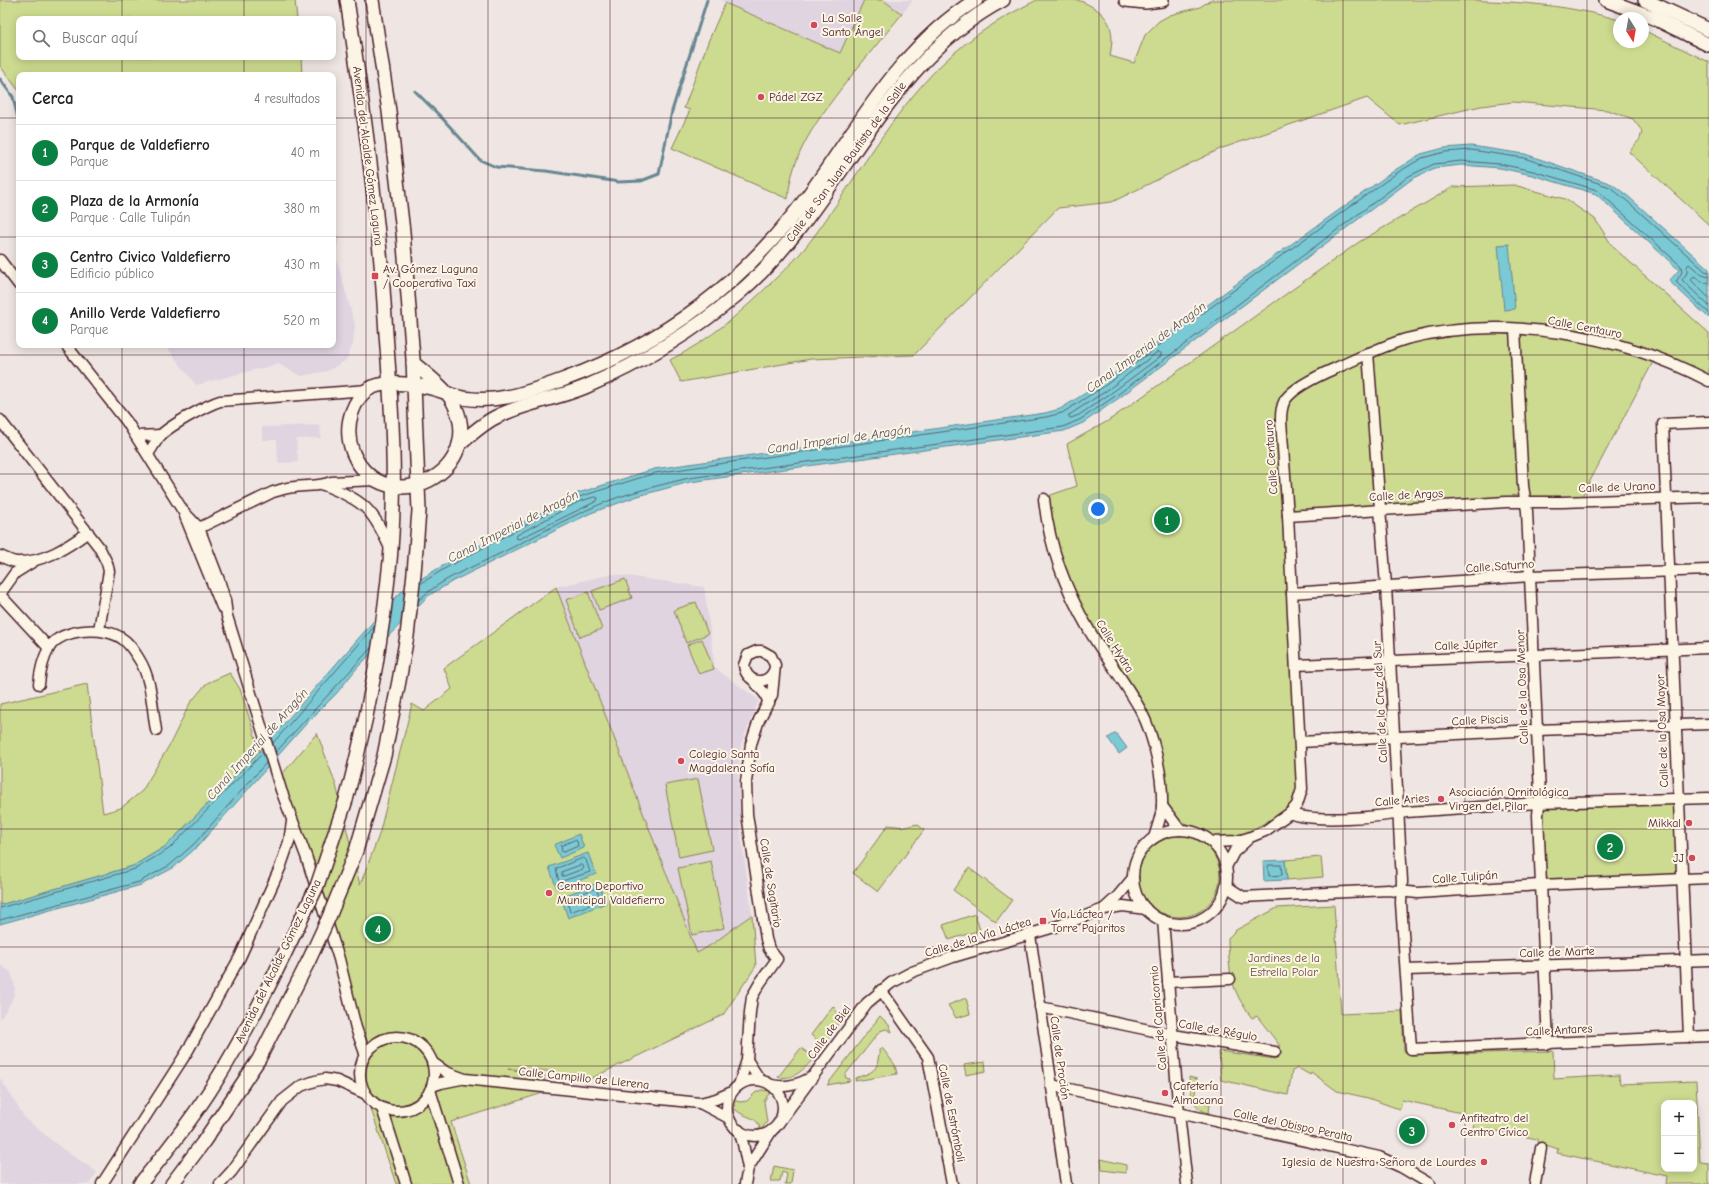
<!DOCTYPE html>
<html lang="es">
<head>
<meta charset="utf-8">
<style>
  :root { --surface:#fff; --page:#f6f6f6; --text:#222; --muted:#767676; --line:#e0e0e0; --accent:#0b8043 }
  body { margin:0; font-family:"Comic Neue",sans-serif; background:var(--page); color:var(--text) }
  .controls { position:absolute; right:12px; bottom:12px; display:grid; overflow:hidden; border-radius:8px; box-shadow:0 2px 10px #0003 }
  .controls button { width:36px; height:36px; display:grid; place-items:center; padding:0; border:0; border-bottom:1px solid var(--line); background:var(--surface); color:var(--text); font:20px sans-serif }
  .compass { position:absolute; left:1613px; top:12px; width:36px; height:36px; border-radius:50%; background:var(--surface); box-shadow:0 2px 10px #0003; rotate:169deg }
  .you { position:absolute; left:1098px; top:509px; width:14px; height:14px; margin:-10px; border:3px solid #fff; border-radius:50%; background:#1a73e8; box-shadow:0 0 0 6px #1a73e833 }
  .badge { display:grid; place-items:center; width:26px; height:26px; border-radius:50%; background:var(--accent); color:#fff; font-size:13px; font-weight:700 }
  .pin { position:absolute; translate:-50% -50%; border:2px solid #fff; box-shadow:0 1px 4px #0006 }
  .list { margin:0; padding:0; list-style:none }
  h2 { display:flex; justify-content:space-between; align-items:center; height:52px; margin:0; padding:0 16px; font-size:17px }
  h2 small { font-size:13px; font-weight:400; color:var(--muted) }
  .list li { display:grid; grid-template-columns:26px 1fr auto; gap:12px; align-items:center; box-sizing:border-box; height:56px; padding:0 16px; border-top:1px solid var(--line) }
  .list b { display:block; font-size:15px; white-space:nowrap }
  .list p { margin:0; font-size:13px; white-space:nowrap; color:var(--muted) }
  .list em { font-size:13px; font-style:normal; color:var(--muted) }
  .icon { flex:none; width:22px; height:22px; fill:none; stroke:currentColor; stroke-width:2; stroke-linecap:round; stroke-linejoin:round }
  .map { position:relative; flex:none; width:1709px; height:1184px; overflow:hidden }
  .search { position:absolute; background:var(--surface); box-shadow:0 2px 10px #0003; left:16px; top:16px; width:320px; height:44px; display:flex; align-items:center; gap:10px; box-sizing:border-box; padding:0 14px; border-radius:8px; color:var(--muted); font-size:15px }
  .panel { position:absolute; background:var(--surface); box-shadow:0 2px 10px #0003; left:16px; top:72px; width:320px; height:276px; border-radius:8px }
  .map>svg:first-child { display:block }
  .built { fill:#dfd4e0 }
  .green { fill:#ccdb8f; stroke:#8b7d5d; fill-rule:evenodd }
  .water { fill:#7acad5; stroke:#678691 }
  .lines { fill:none; stroke-linecap:round; stroke-linejoin:round }
  .shore { stroke:#5d636f; stroke-width:1 }
  .stream { stroke:#678691; stroke-width:3 }
  .minor-casing { stroke:#4a1f2b; stroke-width:13 }
  .major-casing { stroke:#4a1f2b; stroke-width:16 }
  .minor { stroke:#fcf5e5; stroke-width:10 }
  .major { stroke:#fcf5e5; stroke-width:13 }
  .major-bridge-casing { stroke:#4a1f2b; stroke-width:16; stroke-linecap:butt }
  .major-bridge { stroke:#fcf5e5; stroke-width:13 }
  .grid { fill:none; stroke:#4a1f2b; stroke-width:1; stroke-opacity:0.55 }
  .poi-dot { fill:#d1495b; stroke:#fcf5e5; stroke-width:1.5 }
  .labels { text-anchor:middle; dominant-baseline:central; stroke-width:4; stroke-linejoin:round; paint-order:stroke }
  .poi-label { font-size:12px; fill:#4a1f2b; stroke:#fcf5e5; text-anchor:start }
  .street-label { font-size:12px; fill:#4a1f2b; stroke:#fcf5e5 }
  .park-label { font-size:12px; fill:#6a4e44; stroke:#fcf5e5 }
  .water-label { font-size:13px; font-style:italic; fill:#58525e; stroke:#fcf5e5 }
</style>
</head>
<body>
<div class="map">
<svg width="1709" height="1184" viewBox="0 0 1709 1184">
  <rect width="100%" height="100%" fill="#efe6e3"/>
  <filter id="ink" filterUnits="userSpaceOnUse"><feTurbulence type="fractalNoise" baseFrequency=".025" numOctaves="2"/><feDisplacementMap in="SourceGraphic" scale="8" xChannelSelector="R" yChannelSelector="G"/><feConvolveMatrix kernelMatrix="1 2 1 2 8 2 1 2 1" color-interpolation-filters="sRGB"/></filter>
  <g filter="url(#ink)">
    <g class="built">
      <polygon points="720,0 864,0 840,53"/>
      <polygon points="883,0 913,0 902,14"/>
      <polygon points="333,219 338,241 336,257 355,325 353,344 346,360 328,371 301,376 278,364 196,385 165,345 333,345"/>
      <polygon points="320,425 321,438 296,439 298,462 278,463 277,440 262,440 262,427"/>
      <polygon points="612,574 704,587 715,668 759,700 741,744 738,778 741,835 752,915 739,924 728,934 697,954 556,587"/>
      <polygon points="0,965 11,972 15,987 14,995 9,1006 0,1019"/>
      <polygon points="0,1078 25,1118 60,1147 97,1172 89,1184 0,1184"/>
    </g>
    <g class="green">
      <polygon points="0,0 295,0 297,19 19,19 19,57 301,57 302,75 19,75 19,91 0,66"/>
      <path d="M864,0H883L902,14C883,37 863,61 844,85C818,119 791,154 788,199L672,148L690,110L684,108L708,42L725,3L840,53Z"/>
      <path d="M1037,0C1050,0 1064,0 1077,0C1082,1 1087,4 1091,6C1113,18 1114,34 1110,56L1134,63L1145,35L1159,21L1170,15L1200,7L1211,0C1278,0 1345,0 1412,0C1482,0 1552,0 1619,20V42H1643V30L1709,62V225L1629,152L1640,139L1642,131L1633,119L1607,110L1513,102L1481,106L1400,125L1367,98L1220,149L1112,202L1058,208L914,355L811,359L681,382L670,360C710,340 743,311 775,279C788,267 801,254 812,239C855,181 890,115 942,64C970,37 1002,17 1037,0Z"/>
      <polygon points="1514,185 1565,199 1595,219 1613,247 1709,333 1709,381 1683,368 1656,351 1653,362 1580,500 1282,512 1298,793 1286,811 1238,838 1217,839 1205,830 1178,821 1170,813 1166,800 1160,746 1150,717 1092,625 1077,596 1062,561 1054,529 1048,496 1077,486 1067,444 1108,421 1359,242 1453,187"/>
      <polygon points="625,579 632,598 599,610 592,591"/>
      <path d="M556,587L697,953C717,943 733,927 752,915L756,966L723,1015L590,1079L540,1070L508,1069L545,1075L543,1093L451,1122L471,1184H396L367,1097C357,1083 358,1068 365,1053L356,1028L301,859L306,856L278,779L317,733L336,785L360,885L379,835L412,704L424,711L452,689L444,668Z"/>
      <polygon points="588,592 602,629 580,637 566,600"/>
      <polygon points="696,602 708,634 686,643 674,610"/>
      <polygon points="702,639 714,669 699,674 687,645"/>
      <polygon points="230,673 240,689 260,751 166,846 133,866 0,905 0,704 87,684 103,813 121,808 142,791 170,744 190,703 207,683"/>
      <polygon points="698,779 712,850 679,857 665,785"/>
      <polygon points="1678,800 1682,879 1540,885 1539,803"/>
      <polygon points="917,824 924,830 878,892 853,873 888,825 905,827"/>
      <circle cx="1179" cy="876" r="41"/>
      <polygon points="1321,857 1323,877 1287,880 1285,860"/>
      <polygon points="711,861 724,928 692,935 678,868"/>
      <polygon points="969,868 1012,900 996,922 953,890"/>
      <path d="M1334,905L1341,1014L1402,1011L1404,1051L1412,1055L1553,1051L1554,1079L1619,1075L1620,1084L1696,1081L1700,1163L1709,1164V1184H1666L1667,1176L1557,1153L1558,1149L1537,1142V1139L1481,1128L1479,1135L1472,1134L1475,1116L1402,1100L1400,1109L1396,1108L1368,1098L1337,1091L1311,1072L1310,1075L1298,1068L1292,1071L1288,1095L1221,1080L1219,1051L1275,1059L1277,1046H1280L1257,1016L1252,1018C1230,989 1229,973 1228,938L1236,930L1277,908ZM1664,1103H1694V1169H1664Z"/>
      <polygon points="975,914 980,930 949,940 943,925"/>
      <polygon points="966,998 970,1014 956,1018 948,1005"/>
      <path d="M833,1006C846,1021 833,1032 823,1045L811,1035Z"/>
      <polygon points="880,1016 889,1025 892,1032 886,1029 880,1031 845,1075 846,1078 850,1079 850,1081 827,1085"/>
      <path d="M801,1048L814,1058C804,1069 795,1080 778,1077Z"/>
      <path d="M881,1048L883,1049L895,1065L897,1074L855,1081L856,1078C866,1074 877,1073 878,1060C878,1056 880,1054 879,1050Z"/>
      <polygon points="985,1062 986,1071 966,1075 964,1065"/>
      <path d="M1189,1077L1197,1079L1194,1100L1210,1104L1209,1113C1191,1109 1191,1091 1189,1077Z"/>
      <path d="M761,1090L771,1091L764,1101L767,1122L760,1131C760,1116 744,1118 736,1110L733,1100L740,1102L747,1101L755,1093Z"/>
      <polygon points="1101,1159 1126,1165 1126,1173 1102,1170"/>
      <polygon points="774,1166 793,1170 791,1184 785,1184 787,1174 782,1172 780,1181 771,1181"/>
    </g>
    <g class="water">
      <polygon points="1471,146 1525,154 1612,184 1629,197 1709,269 1709,318 1669,281 1679,270 1596,194 1532,175 1500,168 1461,165 1435,168 1412,179 1119,398 1083,423 1064,431 690,482 638,496 591,513 453,581 428,596 357,668 336,694 306,724 197,847 173,868 141,885 0,924 0,905 133,866 166,846 260,751 378,616 403,590 442,566 575,494 654,469 1045,413 1060,409 1100,384 1258,268 1395,170 1421,154 1444,148"/>
      <polygon points="1509,244 1515,309 1504,310 1498,245"/>
      <polygon points="1116,733 1127,748 1119,754 1108,738"/>
      <polygon points="579,834 584,848 560,858 554,845"/>
      <polygon points="588,853 596,874 557,889 549,867"/>
      <polygon points="1285,860 1287,880 1264,881 1263,861"/>
      <polygon points="598,883 606,903 568,918 561,897"/>
    </g>
    <g class="lines">
      <g class="shore">
        <polyline points="1709,277 1702,275 1689,264 1687,266 1687,273 1682,280 1709,306"/>
        <polyline points="1709,283 1702,282 1694,276 1691,280 1709,298"/>
        <polygon points="1158,352 1161,353 1161,356 1114,391 1079,415 1071,418 1069,417 1069,415 1106,391"/>
        <polygon points="595,497 598,498 597,501 519,539 516,538 517,535 578,502"/>
        <polyline points="420,584 444,569 576,498 655,473 1046,417 1062,413 1103,387 1260,271 1397,173 1422,158 1445,152 1471,150 1524,158 1610,187 1627,201 1705,271 1709,272"/>
        <path d="M419,600C440,579 471,568 497,555C536,536 575,513 616,498C640,490 664,484 689,478L1063,427L1081,419L1117,395L1409,176L1434,164L1461,161L1500,164L1533,171L1597,190L1681,266L1682,272L1676,282L1709,313"/>
        <polyline points="273,743 374,627"/>
        <polyline points="276,752 371,648"/>
        <polygon points="575,840 577,841 578,846 564,852 562,852 561,846"/>
        <polygon points="584,858 586,860 590,872 559,882 556,869"/>
        <polygon points="581,865 584,867 583,869 564,876 562,876 562,872"/>
        <polygon points="1269,865 1281,865 1282,875 1269,876 1268,867"/>
        <polygon points="595,889 597,890 600,901 570,912 567,899"/>
        <polyline points="0,908 135,869 169,849 263,753"/>
        <polyline points="0,920 139,882 170,865 194,844 266,763"/>
      </g>
      <g class="stream">
        <polyline points="0,79 13,97 19,123"/>
        <polyline points="415,91 443,119 480,160 496,167 546,171 619,182 641,181 659,174 672,111 707,0"/>
      </g>
      <g class="minor-casing">
        <g id="minor">
          <polyline points="0,260 19,285"/>
          <polyline points="1515,329 1523,486 1527,511 1540,795 1538,815 1548,1044"/>
          <polyline points="66,345 127,422 183,511 199,528 219,580 225,600 227,616 281,790 306,856 339,959 356,1028 365,1053"/>
          <polyline points="1368,353 1386,586 1402,881 1401,903 1411,1049 1709,1036"/>
          <polyline points="0,420 99,547 107,563 109,571 99,630"/>
          <polyline points="136,436 161,435"/>
          <path d="M148,454C152,448 156,441 160,436C169,426 207,405 220,401L368,390"/>
          <path d="M324,485C364,501 372,508 390,548"/>
          <path d="M1044,499C1049,546 1065,589 1089,630C1105,657 1126,683 1141,711C1154,736 1163,777 1162,805C1162,816 1157,827 1154,838"/>
          <polyline points="185,516 222,607"/>
          <polyline points="1288,516 1506,502 1562,502 1709,497"/>
          <path d="M199,528L273,492C281,490 288,487 295,487C307,485 319,487 331,482L376,480"/>
          <path d="M0,556C5,558 12,562 17,562C43,563 68,547 88,532"/>
          <polyline points="1292,593 1530,576 1709,570"/>
          <polyline points="0,594 15,573 34,561"/>
          <polyline points="0,595 49,648"/>
          <polyline points="1296,665 1709,648"/>
          <polyline points="754,681 765,694 769,703"/>
          <path d="M39,684C40,672 43,659 49,648C60,628 107,625 124,640C130,644 135,653 139,659C152,679 152,708 156,730"/>
          <polyline points="1300,742 1537,730 1709,724"/>
          <polyline points="1162,806 1180,830"/>
          <path d="M1290,813C1311,823 1382,817 1406,812L1539,803L1709,798"/>
          <circle cx="1180" cy="877" r="47"/>
          <path d="M1212,842L1237,841L1248,838L1265,831L1290,813L1297,805L1302,789L1288,516L1281,421C1281,414 1281,407 1285,400C1294,387 1322,374 1336,368C1359,358 1382,346 1406,339C1504,314 1620,334 1709,381"/>
          <polyline points="1226,867 1234,852 1248,839"/>
          <polyline points="1226,886 1243,897 1388,890 1418,893 1540,885 1709,878"/>
          <polyline points="1104,909 1118,896 1133,878"/>
          <polyline points="1163,920 1179,1114 1187,1184"/>
          <polyline points="1030,935 1066,1184"/>
          <polyline points="1406,970 1709,960"/>
          <polyline points="1168,982 1230,979"/>
          <polyline points="881,990 928,1057 952,1184"/>
          <polyline points="1040,1007 1173,1035 1275,1052"/>
          <circle cx="397" cy="1074" r="37"/>
          <polyline points="1689,1037 1663,424 1709,422"/>
          <polyline points="747,1060 760,1080"/>
          <polyline points="433,1063 446,1072 465,1079 700,1103 716,1099 732,1092"/>
          <circle cx="755" cy="1108" r="28"/>
          <path d="M739,1085L747,1060L750,1012L752,997L760,983L777,959L769,949L766,939L747,814L746,782L751,744L759,720L772,695L775,665L771,656L762,651H757L748,655L744,665C746,683 766,687 774,671"/>
          <path d="M771,1085C785,1088 798,1085 810,1078"/>
          <polyline points="1051,1085 1379,1157 1401,1167 1430,1184"/>
          <polyline points="432,1086 441,1083 461,1079"/>
          <polyline points="430,1090 459,1184"/>
          <polyline points="700,1103 729,1118"/>
          <polyline points="382,1108 406,1184"/>
          <polyline points="780,1121 867,1003 891,983 912,972 953,957 1061,925 1104,909 1123,906 1146,909"/>
          <polyline points="739,1130 743,1144 748,1168"/>
          <polyline points="102,1184 187,1052 240,957 280,868 289,842 292,822"/>
          <polyline points="220,1184 232,1171 282,1101 301,1086 315,1081 325,1079 337,1081 364,1093"/>
          <polyline points="745,1184 748,1168 772,1130"/>
          <polyline points="1535,1184 1541,1148"/>
        </g>
      </g>
      <g class="major-casing">
        <g id="major">
          <polyline points="1126,0 1145,2 1162,0"/>
          <polyline points="1606,0 1654,18 1709,45"/>
          <polyline points="1645,0 1709,30"/>
          <path d="M413,363C424,372 445,388 452,400C492,472 384,524 353,453C348,440 347,426 352,412C355,404 360,395 367,390C384,378 425,385 444,392"/>
          <path d="M448,394C488,408 527,393 565,379C666,342 744,282 808,196C859,126 900,47 976,0"/>
          <path d="M459,445C470,435 482,424 496,417C524,403 556,399 585,387C641,363 692,333 739,293C840,207 881,64 1003,0"/>
          <path d="M346,800C367,722 382,642 390,561C397,486 392,409 386,334C384,301 382,267 378,233C370,155 359,78 347,0"/>
          <polyline points="356,851 384,756 399,681 407,636 414,573 419,511 413,359 403,232 389,111 372,0"/>
          <path d="M140,1184C167,1151 194,1117 216,1081C246,1033 271,983 295,932"/>
          <polyline points="172,1184 202,1144 259,1059 309,960"/>
        </g>
      </g>
      <use href="#minor" class="minor"/>
      <use href="#major" class="major"/>
      <g class="major-bridge-casing">
        <g id="major-bridge">
          <polyline points="295,932 317,886 346,800"/>
          <polyline points="309,960 329,917 356,851"/>
        </g>
      </g>
      <use href="#major-bridge" class="major-bridge"/>
    </g>
  </g>
  <path class="grid" d="M122,0V19M244,0V19M366,0V1184M488,0V1184M610,0V1184M732,0V1184M854,0V1184M977,0V1184M1099,0V1184M1221,0V1184M1343,0V1184M1465,0V1184M1587,0V1184M122,57V75M244,57V75M0,118H19M333,118H1709M0,237H19M333,237H1709M122,345V1184M244,345V1184M0,355H1709M0,474H1709M0,592H1709M0,710H1709M0,829H1709M0,947H1709M0,1066H1709"/>
  <g class="poi-dot">
    <circle cx="814" cy="25" r="4"/>
    <circle cx="761" cy="97" r="4"/>
    <rect x="371" y="272" width="8" height="8" rx="2"/>
    <circle cx="681" cy="761" r="4"/>
    <circle cx="1441" cy="799" r="4"/>
    <circle cx="1689" cy="823" r="4"/>
    <circle cx="1692" cy="858" r="4"/>
    <circle cx="549" cy="893" r="4"/>
    <rect x="1039" y="917" width="8" height="8" rx="2"/>
    <circle cx="1165" cy="1093" r="4"/>
    <circle cx="1452" cy="1125" r="4"/>
    <circle cx="1484" cy="1162" r="4"/>
  </g>
  <g class="labels">
    <g class="poi-label">
      <text x="822" y="18">La Salle<tspan x="822" dy="14">Santo Ángel</tspan></text>
      <text x="769" y="97">Pádel ZGZ</text>
      <text x="383" y="269">Av. Gómez Laguna<tspan x="383" dy="14">/ Cooperativa Taxi</tspan></text>
      <text x="689" y="754">Colegio Santa<tspan x="689" dy="14">Magdalena Sofía</tspan></text>
      <text x="1449" y="792">Asociación Ornitológica<tspan x="1449" dy="14">Virgen del Pilar</tspan></text>
      <text x="1681" y="823" text-anchor="end">Mikkal</text>
      <text x="1684" y="858" text-anchor="end">JJ</text>
      <text x="557" y="886">Centro Deportivo<tspan x="557" dy="14">Municipal Valdefierro</tspan></text>
      <text x="1051" y="914">Vía Láctea /<tspan x="1051" dy="14">Torre Pajaritos</tspan></text>
      <text x="1173" y="1086">Cafetería<tspan x="1173" dy="14">Almacana</tspan></text>
      <text x="1460" y="1118">Anfiteatro del<tspan x="1460" dy="14">Centro Cívico</tspan></text>
      <text x="1476" y="1162" text-anchor="end">Iglesia de Nuestra Señora de Lourdes</text>
    </g>
    <g class="street-label">
      <text transform="translate(368 156) rotate(83)">Avenida del Alcalde Gómez Laguna</text>
      <text transform="translate(846 162) rotate(-54)">Calle de San Juan Bautista de la Salle</text>
      <text transform="translate(1585 327) rotate(11)">Calle Centauro</text>
      <text transform="translate(1271 457) rotate(-94)">Calle Centauro</text>
      <text transform="translate(1617 487) rotate(-2)">Calle de Urano</text>
      <text transform="translate(1406 495) rotate(-3)">Calle de Argos</text>
      <text transform="translate(1500 566) rotate(-4)">Calle Saturno</text>
      <text transform="translate(1466 645) rotate(-2)">Calle Júpiter</text>
      <text transform="translate(1115 646) rotate(58)">Calle Hydra</text>
      <text transform="translate(1522 687) rotate(-92)">Calle de la Osa Menor</text>
      <text transform="translate(1380 702) rotate(-93)">Calle de la Cruz del Sur</text>
      <text transform="translate(1480 720) rotate(-3)">Calle Piscis</text>
      <text transform="translate(1662 731) rotate(-92)">Calle de la Osa Mayor</text>
      <text transform="translate(1402 800) rotate(-5)">Calle Aries</text>
      <text transform="translate(1465 877) rotate(-4)">Calle Tulipán</text>
      <text transform="translate(771 883) rotate(81)">Calle de Sagitario</text>
      <text transform="translate(978 937) rotate(-17)">Calle de la Vía Láctea</text>
      <text transform="translate(1557 952) rotate(-2)">Calle de Marte</text>
      <text transform="translate(278 961) rotate(-64)">Avenida del Alcalde Gómez Laguna</text>
      <text transform="translate(1158 1018) rotate(-95)">Calle de Capricornio</text>
      <text transform="translate(1218 1030) rotate(10)">Calle de Régulo</text>
      <text transform="translate(1559 1030) rotate(-3)">Calle Antares</text>
      <text transform="translate(829 1032) rotate(-53)">Calle de Biel</text>
      <text transform="translate(1060 1058) rotate(82)">Calle de Proción</text>
      <text transform="translate(584 1078) rotate(6)">Calle Campillo de Llerena</text>
      <text transform="translate(952 1113) rotate(79)">Calle de Estrómboli</text>
      <text transform="translate(1293 1125) rotate(12)">Calle del Obispo Peralta</text>
    </g>
    <g class="park-label">
      <text x="1284" y="958">Jardines de la<tspan x="1284" dy="14">Estrella Polar</tspan></text>
    </g>
    <g class="water-label">
      <text transform="translate(1146 347) rotate(-36)">Canal Imperial de Aragón</text>
      <text transform="translate(839 439) rotate(-8)">Canal Imperial de Aragón</text>
      <text transform="translate(513 526) rotate(-27)">Canal Imperial de Aragón</text>
      <text transform="translate(257 744) rotate(-48)">Canal Imperial de Aragón</text>
    </g>
  </g>
</svg>
<div class="controls">
<button>+</button>
<button>−</button>
</div>
<svg class="compass" viewBox="-18 -18 36 36"><path d="M0-13l5 13h-10z" fill="#e53935"/><path d="M0 13l5-13h-10z" fill="#767676"/></svg>
<div class="you"></div>
<div class="pin badge" style="left:1167px;top:520px">1</div>
<div class="pin badge" style="left:1610px;top:847px">2</div>
<div class="pin badge" style="left:1412px;top:1131px">3</div>
<div class="pin badge" style="left:378px;top:929px">4</div>
<div class="search"><svg class="icon" aria-label="search" viewBox="0 0 24 24"><circle cx="10" cy="10" r="6"/><path d="M15 15l6 6"/></svg>Buscar aquí</div>
<section class="panel">
<h2>Cerca<small>4 resultados</small></h2>
<ul class="list">
<li><span class="badge">1</span><div><b>Parque de Valdefierro</b><p>Parque</p></div><em>40 m</em></li>
<li><span class="badge">2</span><div><b>Plaza de la Armonía</b><p>Parque · Calle Tulipán</p></div><em>380 m</em></li>
<li><span class="badge">3</span><div><b>Centro Civico Valdefierro</b><p>Edificio público</p></div><em>430 m</em></li>
<li><span class="badge">4</span><div><b>Anillo Verde Valdefierro</b><p>Parque</p></div><em>520 m</em></li>
</ul>
</section>
</div>
</body>
</html>
